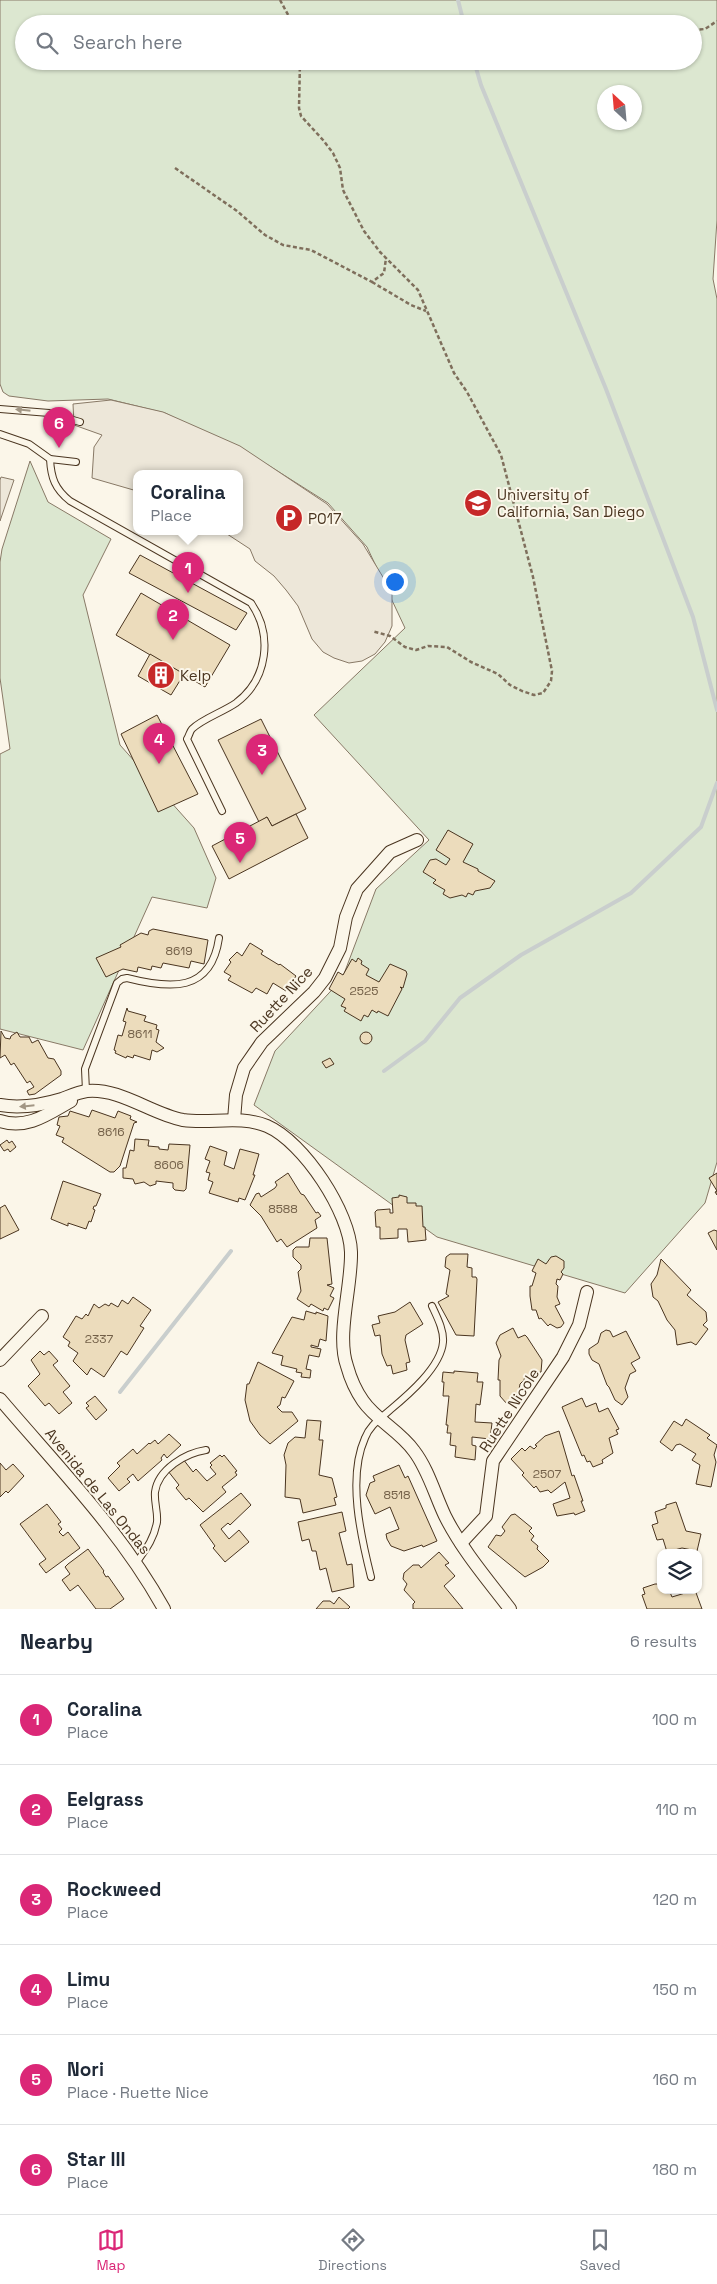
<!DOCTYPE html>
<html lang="en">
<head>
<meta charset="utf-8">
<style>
  :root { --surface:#fff; --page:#f6f6f7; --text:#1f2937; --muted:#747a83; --line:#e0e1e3; --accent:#db2777 }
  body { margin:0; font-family:"Space Grotesk",sans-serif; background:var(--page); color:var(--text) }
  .controls { position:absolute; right:15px; bottom:15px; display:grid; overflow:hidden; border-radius:10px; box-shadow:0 1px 4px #0004 }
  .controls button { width:45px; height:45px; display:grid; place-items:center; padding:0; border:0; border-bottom:1px solid var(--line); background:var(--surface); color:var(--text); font:25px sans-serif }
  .compass { position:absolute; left:597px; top:85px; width:45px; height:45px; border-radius:50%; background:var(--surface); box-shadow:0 1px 4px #0004; rotate:334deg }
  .you { position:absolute; left:394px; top:581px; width:18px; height:18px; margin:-12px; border:4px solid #fff; border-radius:50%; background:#1a73e8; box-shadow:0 0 0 8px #1a73e833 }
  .badge { display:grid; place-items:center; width:32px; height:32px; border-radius:50%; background:var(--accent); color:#fff; font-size:16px; font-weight:700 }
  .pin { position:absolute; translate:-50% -41px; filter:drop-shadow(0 1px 2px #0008) }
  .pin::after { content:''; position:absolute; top:26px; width:18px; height:15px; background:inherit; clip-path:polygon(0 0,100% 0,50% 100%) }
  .popup { position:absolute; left:133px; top:470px; width:110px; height:65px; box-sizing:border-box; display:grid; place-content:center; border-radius:10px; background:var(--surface); filter:drop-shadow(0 1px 4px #0005); font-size:16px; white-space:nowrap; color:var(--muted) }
  .popup b { font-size:19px; color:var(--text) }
  .popup::after { content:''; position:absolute; left:50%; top:100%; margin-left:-10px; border:10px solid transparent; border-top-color:var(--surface) }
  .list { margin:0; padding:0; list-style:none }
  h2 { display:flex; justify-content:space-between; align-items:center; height:65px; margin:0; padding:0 20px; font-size:21px }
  h2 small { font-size:16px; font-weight:400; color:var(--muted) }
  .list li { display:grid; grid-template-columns:32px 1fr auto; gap:15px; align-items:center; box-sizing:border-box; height:90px; padding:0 20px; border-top:1px solid var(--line) }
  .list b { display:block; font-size:19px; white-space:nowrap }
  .list p { margin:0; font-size:16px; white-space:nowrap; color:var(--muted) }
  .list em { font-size:16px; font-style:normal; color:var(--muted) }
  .icon { flex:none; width:28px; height:28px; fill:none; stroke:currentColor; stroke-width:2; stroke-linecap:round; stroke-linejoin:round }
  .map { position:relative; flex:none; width:717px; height:1609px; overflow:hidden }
  .search { position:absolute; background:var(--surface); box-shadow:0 1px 4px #0004; left:15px; right:15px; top:15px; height:55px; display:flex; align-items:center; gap:12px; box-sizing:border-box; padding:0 18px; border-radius:28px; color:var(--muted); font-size:19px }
  .sheet { height:605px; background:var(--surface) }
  nav { display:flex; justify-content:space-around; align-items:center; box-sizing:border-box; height:70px; border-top:1px solid var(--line); background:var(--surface); font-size:14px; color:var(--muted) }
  nav a { display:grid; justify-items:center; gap:2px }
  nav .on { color:var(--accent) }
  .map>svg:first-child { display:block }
  .green { fill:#dce7d0; stroke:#887966; fill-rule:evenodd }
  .parking { fill:#ede7d9; stroke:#887966 }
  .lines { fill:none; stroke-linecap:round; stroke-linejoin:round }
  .stream { stroke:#c9cecd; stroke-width:4 }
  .building { fill:#ecdcbc; stroke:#4a3520 }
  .lane-casing { stroke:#4a3520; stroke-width:8 }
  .street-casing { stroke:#4a3520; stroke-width:14 }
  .path { stroke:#7f6f5c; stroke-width:2.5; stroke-dasharray:4 2.5; stroke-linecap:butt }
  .lane { stroke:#fbf6e9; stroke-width:6 }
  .street { stroke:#fbf6e9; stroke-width:12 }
  .oneway { fill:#a29684 }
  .labels { text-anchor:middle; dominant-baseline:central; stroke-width:4; stroke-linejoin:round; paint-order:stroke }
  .number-label { font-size:12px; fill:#725f47 }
  .poi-label { font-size:15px; fill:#4a3520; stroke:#fbf6e9; text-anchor:start }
  .street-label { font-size:15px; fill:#4a3520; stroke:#fbf6e9 }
</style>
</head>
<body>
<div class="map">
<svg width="717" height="1609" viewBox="0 0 717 1609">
  <rect width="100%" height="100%" fill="#fbf6e9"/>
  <g class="green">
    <path d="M0,0H717V220L713,279L717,299V1162L705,1203L625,1293L437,1237L254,1105L275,1051L342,979L376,889L429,840L314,715L405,628L367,547L328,503L268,465L165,413L108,399L48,401L9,396L3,392L0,384ZM24,24H693V61H24ZM604,92H634V122H604Z"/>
    <polygon points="30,461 48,502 111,539 83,595 120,745 194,828 216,878 207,908 152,897 83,1050 0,1029 0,754 10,749 0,678 0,562 2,549"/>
  </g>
  <g class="parking">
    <polygon points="111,400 163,412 240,446 327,504 363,544 392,592 392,626 385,642 375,654 362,661 349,663 334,658 323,652 312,639 298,606 286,590 274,576 255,561 250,549 224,532 239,532 239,474 137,474 137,491 92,478 94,447 102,435 74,425 73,404"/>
    <polygon points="1,477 14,480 0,521 0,480"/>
  </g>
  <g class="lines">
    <g class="stream">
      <polyline points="458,0 464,24"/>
      <polyline points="474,61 481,85 606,389 693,617 717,710"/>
      <polyline points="384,1071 425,1041 460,998 521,955 631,893 701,827 717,783"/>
      <polyline points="120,1392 231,1251"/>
    </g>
  </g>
  <g class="building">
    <polygon points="140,555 247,613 236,630 129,573"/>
    <polygon points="141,593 230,645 205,687 116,635"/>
    <polygon points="150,654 184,674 171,695 138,676"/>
    <polygon points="157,715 198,794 158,812 121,734"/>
    <polygon points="261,719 306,809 272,826 267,817 259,822 218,740"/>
    <polygon points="296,814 308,838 229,879 212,846 267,817 272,826"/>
    <polygon points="448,830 473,844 463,862 478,869 478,871 495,881 490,888 475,891 473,895 468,893 466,897 462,895 450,898 443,894 445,890 433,883 436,880 423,872 430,860 436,859 446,865 450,859 436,850"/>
    <polygon points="153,929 208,940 204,964 191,961 189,968 163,963 161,968 152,966 151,970 138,967 137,972 123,969 106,977 96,958 121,947 120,945 141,933 148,935 149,931"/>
    <polygon points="250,943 263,951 261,954 279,965 280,964 296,976 286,991 273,983 267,994 256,988 252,993 228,980 231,976 224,972 231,962 229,960 237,952 242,956"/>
    <polygon points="358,958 362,961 361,964 369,969 366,975 379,982 390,964 406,971 407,974 403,988 400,987 402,989 388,1016 378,1011 377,1013 372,1010 368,1017 364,1015 361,1021 344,1011 346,1008 341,1006 345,999 329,989 338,972 343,975 352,959 356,962"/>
    <polygon points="127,1008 128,1011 146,1016 144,1021 157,1025 156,1029 159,1030 156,1042 164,1048 157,1052 152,1050 150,1060 134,1055 133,1058 127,1056 126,1058 115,1053 116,1051 114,1050 118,1035 122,1036 126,1022 123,1021"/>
    <polygon points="1,1031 5,1038 10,1039 11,1036 17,1032 20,1037 29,1037 32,1043 38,1040 48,1058 54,1059 61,1071 61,1075 35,1094 29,1095 27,1091 34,1087 30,1081 27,1083 14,1063 11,1065 5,1055 0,1058"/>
    <circle cx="366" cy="1038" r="6"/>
    <polygon points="330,1058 334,1064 326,1068 322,1062"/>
    <polygon points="92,1110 115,1118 118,1111 131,1116 130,1119 137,1122 134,1123 120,1166 114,1172 110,1172 62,1142 64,1138 56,1135 60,1126 57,1125 59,1117 68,1116 70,1111 89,1117"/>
    <polygon points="135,1139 149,1140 148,1146 159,1147 159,1149 168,1150 169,1144 190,1145 186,1189 184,1191 175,1190 173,1188 173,1183 156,1181 156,1184 150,1186 144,1182 135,1184 133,1179 123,1178 123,1168 126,1168 130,1150 134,1151"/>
    <polygon points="7,1140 9,1143 12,1141 16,1147 10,1152 8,1149 4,1151 0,1145"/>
    <polygon points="210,1146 227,1152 224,1165 234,1169 240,1149 259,1154 253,1175 255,1175 245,1200 239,1198 238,1202 209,1193 213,1182 208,1180 210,1173 206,1172 210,1161 205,1159"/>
    <polygon points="288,1173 301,1194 304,1195 316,1213 318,1212 321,1216 315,1220 317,1228 287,1247 281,1239 277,1242 261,1216 250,1205 256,1194 259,1193 261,1197 275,1188 277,1185 275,1182"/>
    <polygon points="717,1173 717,1195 715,1192 717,1191 709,1178"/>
    <polygon points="63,1181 101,1194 96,1206 94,1206 93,1209 95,1210 91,1222 89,1221 86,1229 68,1223 68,1226 51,1219"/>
    <polygon points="399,1195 407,1197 407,1203 416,1203 416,1206 422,1206 423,1227 425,1227 426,1240 408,1242 407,1229 398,1229 398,1238 380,1239 380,1227 376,1227 375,1212 377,1210 390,1209 390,1213 393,1213 392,1198 399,1197"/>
    <polygon points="5,1205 19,1230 0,1239 0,1208"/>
    <polygon points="714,1230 717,1231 717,1250 708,1233"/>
    <polygon points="310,1238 327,1238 332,1284 327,1285 334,1288 330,1296 334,1298 328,1310 324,1308 323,1311 311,1304 309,1307 297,1299 301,1291 298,1272 301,1269 301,1265 293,1257 293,1250 296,1247 309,1247"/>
    <polygon points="450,1254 468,1254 467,1267 472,1268 472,1277 476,1277 477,1279 474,1336 456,1335 438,1302 449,1296 446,1294 450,1270 445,1267 446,1257"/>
    <polygon points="556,1256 564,1261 564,1268 561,1272 563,1274 560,1280 557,1279 556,1284 558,1286 557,1297 560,1304 555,1306 564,1323 561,1327 557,1328 550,1324 548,1326 541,1318 539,1319 536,1310 532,1310 530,1296 530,1286 532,1286 536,1273 532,1271 538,1259 546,1264 551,1257"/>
    <polygon points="661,1259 691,1290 687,1295 706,1312 707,1321 703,1325 708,1329 696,1345 691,1342 677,1345 675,1330 667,1320 658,1301 653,1297 651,1284 657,1275"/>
    <polygon points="133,1297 151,1310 140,1326 144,1328 127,1355 121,1351 104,1377 91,1368 87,1375 73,1361 78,1353 68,1346 70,1342 63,1337 76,1316 82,1319 86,1314 88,1316 94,1304 99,1308 105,1304 109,1306 111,1303 118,1307 122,1300 128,1304"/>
    <polygon points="410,1302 423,1324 406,1335 405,1340 410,1362 406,1363 407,1370 393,1374 391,1365 387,1366 382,1354 380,1335 375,1336 372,1325 380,1323 378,1316 395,1312"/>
    <polygon points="306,1311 316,1314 316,1312 328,1316 326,1341 320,1339 318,1347 311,1345 311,1347 321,1349 319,1357 309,1355 306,1369 311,1370 310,1378 301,1377 302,1373 296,1372 297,1369 281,1365 283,1356 272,1353 292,1317 304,1320"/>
    <polygon points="513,1328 518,1338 525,1335 527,1337 542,1360 541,1372 532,1373 533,1376 525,1376 524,1380 520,1384 517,1401 507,1404 500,1396 500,1380 498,1380 499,1360 501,1356 496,1343 500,1335"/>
    <polygon points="606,1330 610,1331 613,1337 626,1331 640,1358 631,1363 636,1371 630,1374 625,1388 628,1397 622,1405 615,1400 609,1387 607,1385 599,1364 592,1360 589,1354 589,1349 598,1343 601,1333"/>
    <polygon points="40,1351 44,1355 49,1351 58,1361 53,1365 70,1386 63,1392 72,1403 59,1414 49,1403 45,1406 28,1386 40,1374 31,1360"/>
    <polygon points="258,1362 294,1381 285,1398 282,1397 280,1405 277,1407 282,1412 292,1412 298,1421 270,1444 260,1435 250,1421 245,1400 247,1384 249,1384"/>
    <polygon points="454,1371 478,1373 477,1382 483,1382 480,1405 476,1404 475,1422 492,1423 490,1439 472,1437 472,1445 476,1446 475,1460 455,1457 456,1446 450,1445 451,1433 447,1433 448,1425 446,1425 449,1396 443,1396 444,1382 442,1382 443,1372 454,1373"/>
    <polygon points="95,1396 107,1410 96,1420 86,1408 89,1406 86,1403"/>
    <polygon points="582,1398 586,1407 596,1403 599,1412 608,1408 619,1429 616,1430 618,1434 609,1438 613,1453 602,1460 603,1463 593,1467 590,1461 587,1462 584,1455 582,1456 562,1407"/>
    <polygon points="686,1419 710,1435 707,1438 717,1445 714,1455 716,1462 711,1487 696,1484 700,1465 692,1460 696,1454 680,1444 676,1445 672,1451 660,1442 674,1421 682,1426"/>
    <polygon points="307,1420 321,1421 319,1440 323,1440 319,1475 332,1478 337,1497 334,1498 336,1505 303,1513 300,1499 285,1497 286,1465 284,1455 288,1443 295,1437 305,1438"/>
    <polygon points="559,1431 572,1476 574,1475 583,1501 581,1501 585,1511 575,1515 574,1513 557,1516 553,1504 570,1498 565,1482 551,1493 548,1490 540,1492 536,1486 534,1488 522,1475 524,1473 511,1459 522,1448 525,1451 530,1446 534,1449 537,1446 535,1445 545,1436"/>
    <polygon points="169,1434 181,1445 167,1458 164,1454 161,1458 162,1460 138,1481 133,1474 127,1479 130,1482 119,1491 108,1478 120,1466 117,1463 133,1449 137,1454 149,1443 150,1444 155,1440 158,1444"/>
    <polygon points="220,1455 222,1457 224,1455 237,1471 235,1472 237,1475 222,1487 226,1492 203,1512 189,1498 186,1500 176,1488 179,1485 168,1471 183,1459 193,1472 196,1469 207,1481 216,1474 210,1467 212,1465 210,1463"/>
    <polygon points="0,1463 6,1470 13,1464 24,1476 8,1493 6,1491 0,1497"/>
    <polygon points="399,1465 405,1478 408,1476 437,1541 423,1547 422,1545 404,1551 391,1546 387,1539 386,1534 399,1529 390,1507 375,1514 366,1495 370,1483 375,1481 373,1476"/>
    <polygon points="241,1493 251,1505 230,1525 228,1523 221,1529 229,1539 239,1530 249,1542 225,1562 213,1548 215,1546 200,1525"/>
    <polygon points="676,1502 686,1531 701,1534 697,1551 682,1548 667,1552 663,1539 657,1540 652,1525 658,1523 655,1512 666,1508 666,1505"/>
    <polygon points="47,1504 61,1522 58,1524 62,1529 59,1532 63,1536 68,1532 80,1548 46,1573 39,1564 46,1559 20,1524"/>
    <polygon points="342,1512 346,1531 339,1533 347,1565 352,1564 354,1587 332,1592 326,1568 320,1570 316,1551 312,1551 309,1539 302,1541 298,1522"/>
    <polygon points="515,1514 532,1528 529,1531 534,1536 531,1540 538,1546 537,1549 549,1561 543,1567 525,1577 488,1547 496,1535 501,1536 505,1531 502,1527 511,1515"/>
    <polygon points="88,1549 104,1571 103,1572 106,1577 108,1576 124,1599 110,1609 96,1609 78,1585 70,1591 62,1580 70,1574 65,1567 68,1564"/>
    <polygon points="439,1552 449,1563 445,1565 455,1576 444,1586 463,1609 413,1609 413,1604 415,1602 404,1590 407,1584 403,1579 404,1573 413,1565 419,1565 421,1568"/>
    <polygon points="655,1584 659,1584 661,1590 669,1590 672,1597 695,1590 702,1609 647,1609 642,1595 645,1594 643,1588"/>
    <polygon points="339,1597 350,1607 348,1609 316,1609 323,1601 330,1601 334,1604"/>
  </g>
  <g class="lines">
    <g class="lane-casing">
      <g id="lane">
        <polyline points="0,409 49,413 80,422"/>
        <polyline points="0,434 29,444 50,459 76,462"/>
        <path d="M50,459C51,478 55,489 70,501L251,603C273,635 268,679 236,703C223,712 202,719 192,729C190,731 189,736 187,739L222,811"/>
        <path d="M86,1091L85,1069L117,983L122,979L127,978C170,989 211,993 219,938"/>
        <path d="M136,1563C146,1549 154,1539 157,1522C158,1512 154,1502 155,1492C158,1469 186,1453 206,1450"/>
        <path d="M371,1577C361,1537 347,1478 365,1438C370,1425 380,1419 390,1410C408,1395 441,1367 443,1342C444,1330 437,1317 432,1306"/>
      </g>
    </g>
    <g class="street-casing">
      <g id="street">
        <path d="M0,1105C21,1109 42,1105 62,1099C70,1096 79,1092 87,1091C121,1088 151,1114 183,1120C211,1124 240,1115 267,1126C304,1142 350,1213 351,1252C352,1286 336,1335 347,1366C350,1377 356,1391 363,1401C376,1420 400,1431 414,1451C428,1469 435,1495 445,1516C462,1550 487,1579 510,1609"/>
        <polyline points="234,1120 236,1095 244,1068 262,1042 314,992 325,978 340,948 346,917 357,889 390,852 417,840"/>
        <path d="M0,1121C27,1130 48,1114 71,1101"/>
        <polyline points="0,1360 42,1316"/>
        <path d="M0,1399C57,1466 121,1531 164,1609"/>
        <polyline points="461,1543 486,1516 493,1461 563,1357 579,1325 587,1292"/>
      </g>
    </g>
    <g class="path">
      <polyline points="280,0 293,24"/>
      <polyline points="693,30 705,29 717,21"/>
      <polyline points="300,61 299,108 301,116 323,140 333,153 340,168 343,190 364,231 380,252 418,290 454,373 467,392 501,455 533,577 552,671 551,681 543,693 534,695 522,691 510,685 498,674 471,662 447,647 428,646 416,650 405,647 390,636 372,631"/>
      <polyline points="175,168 237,211 265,235 283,245 311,250 372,282 384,273 386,258"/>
      <polyline points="372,282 411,305 426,311"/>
    </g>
    <use href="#lane" class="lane"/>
    <use href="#street" class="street"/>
  </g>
  <defs><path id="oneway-solid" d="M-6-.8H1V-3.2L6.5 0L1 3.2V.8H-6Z" transform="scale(1.25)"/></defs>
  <g class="oneway">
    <use href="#oneway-solid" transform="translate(23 410) rotate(-174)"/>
    <use href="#oneway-solid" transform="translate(27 1106) rotate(174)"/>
  </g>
  <defs>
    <g id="university-disc" transform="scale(1.4375)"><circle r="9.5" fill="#c62828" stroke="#fbf6e9"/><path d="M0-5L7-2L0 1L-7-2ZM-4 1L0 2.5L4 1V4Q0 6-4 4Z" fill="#fff"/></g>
    <g id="parking-disc" transform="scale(1.4375)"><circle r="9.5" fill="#c62828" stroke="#fbf6e9"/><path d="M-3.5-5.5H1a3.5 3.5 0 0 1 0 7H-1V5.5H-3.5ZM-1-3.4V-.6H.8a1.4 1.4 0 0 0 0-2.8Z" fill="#fff"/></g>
    <g id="building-disc" transform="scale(1.4375)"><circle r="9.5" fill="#c62828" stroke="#fbf6e9"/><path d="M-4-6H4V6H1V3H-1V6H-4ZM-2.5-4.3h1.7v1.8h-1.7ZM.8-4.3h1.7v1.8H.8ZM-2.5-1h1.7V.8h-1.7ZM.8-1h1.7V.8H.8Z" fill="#fff"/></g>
  </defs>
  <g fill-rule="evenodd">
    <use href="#university-disc" x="478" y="503"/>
    <use href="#parking-disc" x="289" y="518"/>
    <use href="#building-disc" x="161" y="675"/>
  </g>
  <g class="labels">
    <g class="number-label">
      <text x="179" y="951">8619</text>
      <text x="364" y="991">2525</text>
      <text x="140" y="1034">8611</text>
      <text x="111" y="1132">8616</text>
      <text x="169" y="1165">8606</text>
      <text x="283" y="1209">8588</text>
      <text x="99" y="1339">2337</text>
      <text x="547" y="1474">2507</text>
      <text x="397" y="1495">8518</text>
    </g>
    <g class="poi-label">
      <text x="497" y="494">University of<tspan x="497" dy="17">California, San Diego</tspan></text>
      <text x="308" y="518">P017</text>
      <text x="180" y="675">Kelp</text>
    </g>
    <g class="street-label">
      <text transform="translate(281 999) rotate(-47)">Ruette Nice</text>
      <text transform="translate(509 1410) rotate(-57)">Ruette Nicole</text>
      <text transform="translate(98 1491) rotate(51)">Avenida de Las Ondas</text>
    </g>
  </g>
</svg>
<div class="controls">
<button><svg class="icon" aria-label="layers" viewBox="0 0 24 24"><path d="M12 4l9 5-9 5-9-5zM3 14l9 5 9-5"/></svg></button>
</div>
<svg class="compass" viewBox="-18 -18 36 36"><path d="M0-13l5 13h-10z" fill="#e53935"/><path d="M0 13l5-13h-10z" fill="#747a83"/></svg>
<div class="you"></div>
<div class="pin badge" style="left:188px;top:593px">1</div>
<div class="popup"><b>Coralina</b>Place</div>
<div class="pin badge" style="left:173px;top:640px">2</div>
<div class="pin badge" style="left:262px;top:775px">3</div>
<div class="pin badge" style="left:159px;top:764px">4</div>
<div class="pin badge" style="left:240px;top:863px">5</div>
<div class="pin badge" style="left:59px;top:448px">6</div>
<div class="search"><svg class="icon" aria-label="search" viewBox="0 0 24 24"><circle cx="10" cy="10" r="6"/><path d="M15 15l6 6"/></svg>Search here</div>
</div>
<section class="sheet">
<h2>Nearby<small>6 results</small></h2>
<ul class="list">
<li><span class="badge">1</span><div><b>Coralina</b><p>Place</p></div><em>100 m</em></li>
<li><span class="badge">2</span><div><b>Eelgrass</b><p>Place</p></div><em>110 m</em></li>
<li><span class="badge">3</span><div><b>Rockweed</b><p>Place</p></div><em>120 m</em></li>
<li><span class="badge">4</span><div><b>Limu</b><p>Place</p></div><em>150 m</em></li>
<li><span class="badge">5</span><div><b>Nori</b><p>Place · Ruette Nice</p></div><em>160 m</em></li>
<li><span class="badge">6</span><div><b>Star III</b><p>Place</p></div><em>180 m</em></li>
</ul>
</section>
<nav>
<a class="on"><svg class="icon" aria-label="map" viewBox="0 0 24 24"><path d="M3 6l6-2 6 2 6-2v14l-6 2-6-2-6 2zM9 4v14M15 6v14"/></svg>Map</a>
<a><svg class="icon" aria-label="directions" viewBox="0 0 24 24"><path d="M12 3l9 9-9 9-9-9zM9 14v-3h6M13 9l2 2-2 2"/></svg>Directions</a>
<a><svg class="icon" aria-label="saved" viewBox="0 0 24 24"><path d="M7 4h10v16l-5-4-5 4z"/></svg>Saved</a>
</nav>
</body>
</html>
